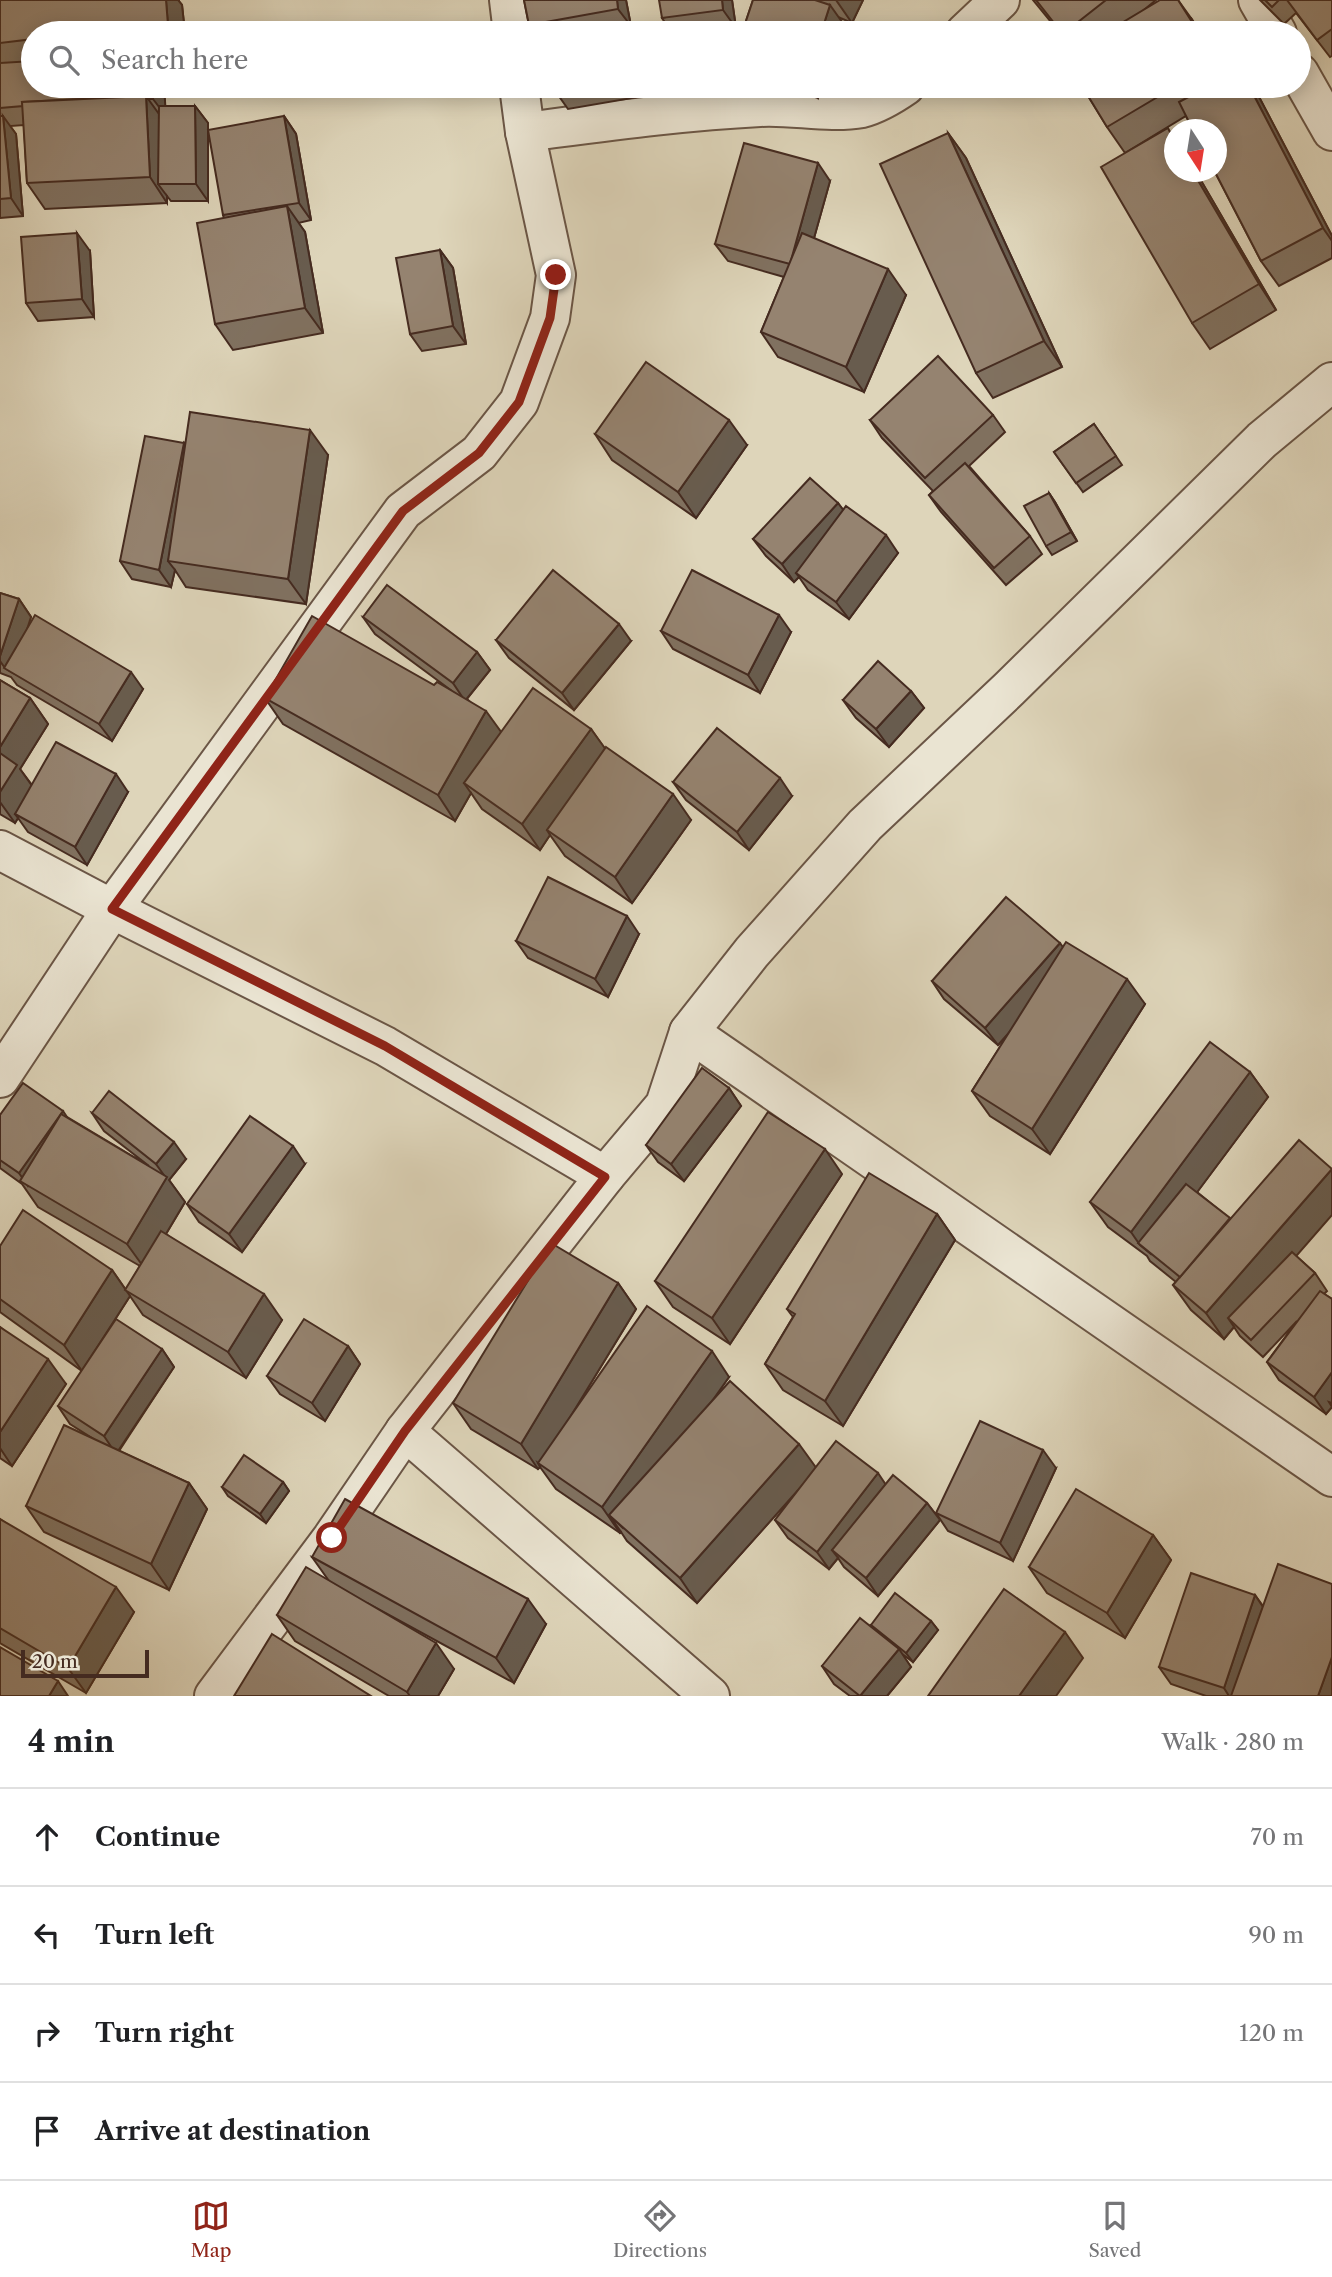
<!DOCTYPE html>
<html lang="en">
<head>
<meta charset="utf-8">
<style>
  :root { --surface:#fff; --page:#f6f6f6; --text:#202124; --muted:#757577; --line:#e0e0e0; --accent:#8f2418 }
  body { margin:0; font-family:"Libre Caslon Text",serif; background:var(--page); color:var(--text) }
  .compass { position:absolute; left:1164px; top:119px; width:63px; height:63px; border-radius:50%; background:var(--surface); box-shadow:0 4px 18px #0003; rotate:168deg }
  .scale { position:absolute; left:21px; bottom:18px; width:128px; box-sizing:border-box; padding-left:7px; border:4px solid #452b20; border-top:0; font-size:19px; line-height:24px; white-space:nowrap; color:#452b20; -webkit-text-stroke:5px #eae4d2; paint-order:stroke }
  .stop { position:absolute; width:21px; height:21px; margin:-16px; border:5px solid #8f2418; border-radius:50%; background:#fff }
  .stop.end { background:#8f2418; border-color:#fff; box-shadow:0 2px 7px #0008 }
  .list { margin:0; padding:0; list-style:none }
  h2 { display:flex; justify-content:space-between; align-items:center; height:91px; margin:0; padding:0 28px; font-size:30px }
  h2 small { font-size:23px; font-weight:400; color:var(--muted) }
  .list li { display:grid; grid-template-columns:46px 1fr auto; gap:21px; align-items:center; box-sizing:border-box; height:98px; padding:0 28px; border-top:2px solid var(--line) }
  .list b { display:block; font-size:26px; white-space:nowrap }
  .list em { font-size:23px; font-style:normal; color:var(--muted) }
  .icon { flex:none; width:38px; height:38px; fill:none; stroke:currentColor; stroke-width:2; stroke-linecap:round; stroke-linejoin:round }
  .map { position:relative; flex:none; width:1332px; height:1696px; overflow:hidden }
  .search { position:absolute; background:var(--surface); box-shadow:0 4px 18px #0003; left:21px; right:21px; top:21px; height:77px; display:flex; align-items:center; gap:18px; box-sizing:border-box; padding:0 24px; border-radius:38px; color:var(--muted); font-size:26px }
  .sheet { height:483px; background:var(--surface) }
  nav { display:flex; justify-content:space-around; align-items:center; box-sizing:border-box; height:98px; border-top:2px solid var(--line); background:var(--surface); font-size:19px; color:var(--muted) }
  nav a { display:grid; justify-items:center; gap:4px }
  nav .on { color:var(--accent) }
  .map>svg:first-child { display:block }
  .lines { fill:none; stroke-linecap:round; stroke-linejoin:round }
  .street-casing { stroke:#6b5646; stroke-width:42 }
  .street { stroke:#eae4d2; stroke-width:38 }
  .wall { fill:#807160; stroke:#452b20; stroke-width:2 }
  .shaded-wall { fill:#685c4e; stroke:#452b20; stroke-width:2 }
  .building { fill:#958370; stroke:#452b20; stroke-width:2 }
  .route { stroke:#8f2418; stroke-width:9 }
</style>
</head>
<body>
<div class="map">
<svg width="1332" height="1696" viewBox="0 0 1332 1696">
  <rect width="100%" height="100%" fill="#ded5ba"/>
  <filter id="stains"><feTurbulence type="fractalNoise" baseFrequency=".00286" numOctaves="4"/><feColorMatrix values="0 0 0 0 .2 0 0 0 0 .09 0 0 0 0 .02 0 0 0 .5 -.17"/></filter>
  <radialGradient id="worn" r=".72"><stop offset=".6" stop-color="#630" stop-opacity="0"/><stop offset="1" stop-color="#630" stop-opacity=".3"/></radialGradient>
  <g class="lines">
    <g class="street-casing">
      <g id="street">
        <polyline points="509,0 513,33"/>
        <polyline points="1258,0 1277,33"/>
        <polyline points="965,33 1000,0"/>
        <polyline points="1299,73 1332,131"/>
        <path d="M525,132C603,122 681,111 760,107C794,105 828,114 862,108C877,104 892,95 905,86"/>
        <polyline points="0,850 112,909 403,511 479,453 519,402 550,318 556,275 525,132 519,86"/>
        <polyline points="689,1032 1332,1477"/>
        <polyline points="0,1078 112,909 385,1046 605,1176 405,1431 332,1538 214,1696"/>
        <polyline points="605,1176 665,1105 689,1032 752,952 865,825 1009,689 1262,440 1332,382"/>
        <polyline points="405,1431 710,1696"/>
      </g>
    </g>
    <use href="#street" class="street"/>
  </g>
  <g class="wall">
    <polygon points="0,0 180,0 178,0 182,5 185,33 33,33 33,86 164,86 165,106 195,106 208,123 208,201 171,201 167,196 167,203 45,209 27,183 24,125 10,126 16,134 23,216 0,218"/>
    <polygon points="524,0 626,0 631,26 592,33 535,33 529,25"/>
    <polygon points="732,0 736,28 693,33 672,33 662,18"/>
    <polygon points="753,0 863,0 852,23 838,17 842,22 839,33 742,33"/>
    <polygon points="1033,0 1156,0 1144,10 1191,18 1201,33 1060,33"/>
    <polygon points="1260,0 1332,0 1332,56 1330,57 1296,13 1284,24"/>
    <polygon points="555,86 672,86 673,91 568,109 556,92"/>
    <polygon points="781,86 822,86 818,98"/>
    <polygon points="1082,86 1252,86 1258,95 1332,236 1332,258 1279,286 1261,261 1186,116 1125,153 1107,127"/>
    <polygon points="284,116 296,134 311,220 298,223 305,232 323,333 233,350 215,324 224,218 223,215"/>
    <polygon points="948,133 966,158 1062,367 993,398 976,373"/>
    <polygon points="1196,172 1276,310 1210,349 1192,323"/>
    <polygon points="830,181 814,238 906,295 864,392 778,357 761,332 784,277 728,261 715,244"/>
    <polygon points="440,250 453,268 466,344 422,351 410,334"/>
    <polygon points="90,251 94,317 38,321 26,303"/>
    <polygon points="993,415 1005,432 969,466 1030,536 1042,554 1006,585 941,512 929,495 933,491 882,438 870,420"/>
    <polygon points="1094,424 1122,465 1083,492 1054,452"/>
    <polygon points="595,434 747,445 696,518 612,460"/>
    <polygon points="184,443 185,445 328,455 306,604 186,587 175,570 171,587 132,579 120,561"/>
    <polygon points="1049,493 1055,502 1077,541 1052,555 1046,546"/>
    <polygon points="838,503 843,510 898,553 849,619 808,590 799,577 794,582 766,556 753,539"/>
    <polygon points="0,593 19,599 31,617 27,629 143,689 112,741 17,685 11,677 0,673"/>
    <polygon points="363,617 477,652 490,670 467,699 501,732 591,729 605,749 691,820 632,903 565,856 550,835 540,850 482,809 471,793 455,821 283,724 265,698 434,685 452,691 375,634"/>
    <polygon points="661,631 791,632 760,693 673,649"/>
    <polygon points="496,640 631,641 574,710 509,658"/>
    <polygon points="0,680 30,698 48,724 20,769 32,785 128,792 87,865 28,832 18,818 15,823 0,814"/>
    <polygon points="911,691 924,708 889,747 856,718 843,700"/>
    <polygon points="673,782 792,796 749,850 686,800"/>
    <polygon points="639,934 608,997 528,958 516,941"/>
    <polygon points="1063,947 1145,1004 1050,1154 990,1116 972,1091 1009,1033 998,1045 944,999 932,981"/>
    <polygon points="1250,1072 1268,1097 1197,1192 1230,1219 1296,1256 1315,1273 1327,1291 1324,1294 1332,1299 1332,1407 1326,1414 1279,1380 1267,1362 1297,1321 1263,1357 1240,1336 1234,1327 1224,1339 1191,1310 1173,1285 1176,1282 1150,1261 1147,1256 1108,1227 1090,1202"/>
    <polygon points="729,1088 741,1106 684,1181 658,1162 646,1145"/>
    <polygon points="92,1113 186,1159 169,1180 185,1202 166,1234 282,1320 246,1378 143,1315 130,1296 82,1371 0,1312 0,1246 112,1270 126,1290 140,1266 38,1207 22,1184 0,1168 0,1115 67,1117 149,1166 104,1131"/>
    <polygon points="305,1164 242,1252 199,1222 187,1204"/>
    <polygon points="842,1174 730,1344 673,1307 655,1281"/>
    <polygon points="937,1214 955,1240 843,1426 783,1390 765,1364 793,1317 787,1309"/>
    <polygon points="618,1283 636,1309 572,1414 729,1377 714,1398 816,1468 885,1484 927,1503 940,1520 878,1596 844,1567 838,1558 829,1569 788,1538 775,1520 798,1490 697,1603 627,1541 621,1532 620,1533 556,1489 540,1467 538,1469 471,1429 453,1403"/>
    <polygon points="0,1327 66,1384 12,1466 0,1458"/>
    <polygon points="348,1346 360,1364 325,1421 280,1394 267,1376"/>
    <polygon points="162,1349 174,1367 119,1451 189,1483 207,1509 169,1590 44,1532 26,1506 95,1440 70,1424 58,1406"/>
    <polygon points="1056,1468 1013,1561 948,1531 936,1513"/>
    <polygon points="283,1482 289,1491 266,1523 228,1496 222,1487"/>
    <polygon points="0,1519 134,1612 86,1693 0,1643"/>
    <polygon points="1153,1535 1171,1560 1125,1638 1047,1593 1029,1567"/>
    <polygon points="312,1557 546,1624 514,1683 367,1603 454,1669 438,1696 389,1696 295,1641 277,1615 329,1581"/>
    <polygon points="1255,1595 1263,1606 1332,1696 1206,1696 1171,1684 1159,1667"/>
    <polygon points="931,1621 938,1630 913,1662 901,1653 911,1667 887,1696 850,1696 834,1684 822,1666 874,1629 871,1625"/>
  </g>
  <g class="shaded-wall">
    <polygon points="166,0 178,0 182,5 185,33 174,33 168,25"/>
    <polygon points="617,0 626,0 631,26 618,9"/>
    <polygon points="722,0 732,0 736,28 723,10"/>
    <polygon points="836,0 863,0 852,23"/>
    <polygon points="1178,0 1191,18 1201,33 1199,33"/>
    <polygon points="830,5 842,22 839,33 821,33"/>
    <polygon points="651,23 658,33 653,33"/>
    <polygon points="153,86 164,86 166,116 153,99"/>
    <polygon points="809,86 822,86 818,98"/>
    <polygon points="1249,86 1252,86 1258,95 1332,236 1332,241 1323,228"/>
    <polygon points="146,96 164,121 158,184 167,196 167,203 150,177"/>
    <polygon points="195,106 208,123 208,201 196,184"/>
    <polygon points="3,116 16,134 23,216 11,198"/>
    <polygon points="284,116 296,134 311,220 299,203"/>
    <polygon points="948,133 966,158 1062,367 1044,341"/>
    <polygon points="818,163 830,181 802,281 790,264"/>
    <polygon points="1193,172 1196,172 1276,310 1259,284"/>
    <polygon points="287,206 305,232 323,333 305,308"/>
    <polygon points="77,233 90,251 94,317 82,299"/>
    <polygon points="440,250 453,268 466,344 453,326"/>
    <polygon points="888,269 906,295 864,392 846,367"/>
    <polygon points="729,420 747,445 696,518 678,492"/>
    <polygon points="310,430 328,455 306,604 288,579"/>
    <polygon points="184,443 196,461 168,561 175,570 171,587 159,570"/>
    <polygon points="1049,493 1055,502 1077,541 1071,532"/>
    <polygon points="838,503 851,520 796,573 799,577 794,582 782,564"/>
    <polygon points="886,535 898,553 849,619 836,602"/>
    <polygon points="19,599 31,617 13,673 5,668 0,661 0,656"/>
    <polygon points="779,615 791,632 760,693 748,675"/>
    <polygon points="619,624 631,641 574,710 562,693"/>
    <polygon points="477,652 490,670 465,701 453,683"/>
    <polygon points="131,672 143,689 112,741 99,724"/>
    <polygon points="911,691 924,708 889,747 876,729"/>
    <polygon points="30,698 48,724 20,769 35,790 15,814 18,818 15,823 0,802 0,747"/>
    <polygon points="486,711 504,736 464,783 471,793 455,821 438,795"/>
    <polygon points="591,729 609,754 547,830 550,835 540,850 522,824"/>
    <polygon points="116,774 128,792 87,865 75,847"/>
    <polygon points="780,778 792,796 749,850 737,832"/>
    <polygon points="673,794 691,820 632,903 615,877"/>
    <polygon points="627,916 639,934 608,997 595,979"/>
    <polygon points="1060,943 1073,961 998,1045 985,1028"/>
    <polygon points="1127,979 1145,1004 1050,1154 1032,1129"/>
    <polygon points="1250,1072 1268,1097 1151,1254 1140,1245 1131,1232"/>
    <polygon points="729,1088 741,1106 684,1181 671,1164"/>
    <polygon points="63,1111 75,1129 28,1186 19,1173"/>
    <polygon points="174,1142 186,1159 169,1180 185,1202 145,1269 127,1244 166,1178 156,1164"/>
    <polygon points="293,1146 305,1164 242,1252 229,1234"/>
    <polygon points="825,1149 842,1174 730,1344 712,1318"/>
    <polygon points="1332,1169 1332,1215 1236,1325 1228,1318 1234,1327 1224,1339 1206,1313"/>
    <polygon points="937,1214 955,1240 843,1426 825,1401"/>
    <polygon points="112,1270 130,1296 82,1371 64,1345"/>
    <polygon points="618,1283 636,1309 541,1465 538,1463 540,1467 538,1469 521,1444"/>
    <polygon points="264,1294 282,1320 246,1378 228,1352"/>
    <polygon points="348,1346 360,1364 325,1421 312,1403"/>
    <polygon points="162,1349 174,1367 116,1454 104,1436"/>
    <polygon points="712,1351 729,1377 623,1528 609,1515 621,1532 620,1533 602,1507"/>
    <polygon points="48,1359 66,1384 12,1466 0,1448 0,1432"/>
    <polygon points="1332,1372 1332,1403 1329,1402 1332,1407 1326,1414 1314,1397"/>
    <polygon points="799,1444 817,1469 697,1603 680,1578"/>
    <polygon points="1043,1450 1056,1468 1013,1561 1000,1543"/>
    <polygon points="878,1473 890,1491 832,1550 838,1558 829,1569 817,1552"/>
    <polygon points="283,1482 289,1491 266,1523 260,1514"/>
    <polygon points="189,1483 207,1509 169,1590 151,1564"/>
    <polygon points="927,1503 940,1520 878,1596 866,1578"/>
    <polygon points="1153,1535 1171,1560 1125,1638 1107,1613"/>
    <polygon points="116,1587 134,1612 86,1693 68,1668"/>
    <polygon points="1255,1595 1267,1613 1239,1696 1229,1696 1224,1688"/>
    <polygon points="528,1599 546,1624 514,1683 496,1658"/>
    <polygon points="931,1621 938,1630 913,1662 906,1653"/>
    <polygon points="1065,1632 1083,1658 1056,1696 1019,1696"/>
    <polygon points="436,1643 454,1669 438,1696 410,1696 407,1692"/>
    <polygon points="899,1649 911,1667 887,1696 860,1696"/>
    <polygon points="1332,1657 1332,1696 1318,1696"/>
    <polygon points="58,1681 68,1696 49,1696"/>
  </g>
  <g class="building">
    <polygon points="0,0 166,0 168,25 92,33 33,33 33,39 0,43"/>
    <polygon points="524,0 617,0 618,9 529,25"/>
    <polygon points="659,0 722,0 723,10 662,18"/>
    <polygon points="753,0 815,0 830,5 821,33 742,33"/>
    <polygon points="1036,0 1106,0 1064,33 1062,33"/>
    <polygon points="1160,0 1178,0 1199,33 1105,33"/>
    <polygon points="1265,0 1279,0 1272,7"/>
    <polygon points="1287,0 1332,0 1332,29 1317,40"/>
    <polygon points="651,23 653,33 595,33"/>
    <polygon points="33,61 33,86 153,86 153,99 148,99 146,96 22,102 23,106 0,108 0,63"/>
    <polygon points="555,86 590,86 556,92"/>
    <polygon points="1082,86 1176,86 1107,127"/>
    <polygon points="1209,86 1249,86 1323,228 1261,261 1215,172 1216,172 1216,130 1193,130 1179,102"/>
    <polygon points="146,96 150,177 27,183 22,102"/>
    <polygon points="159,106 195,106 196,184 158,184"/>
    <polygon points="0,116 3,116 11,198 0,199"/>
    <polygon points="284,116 299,203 223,215 208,130"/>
    <polygon points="1168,128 1174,140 1174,172 1193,172 1259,284 1192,323 1101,167"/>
    <polygon points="948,133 1044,341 976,373 880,164"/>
    <polygon points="744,143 818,163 790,264 715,244"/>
    <polygon points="287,206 305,308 215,324 197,223"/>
    <polygon points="77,233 82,299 26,303 21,237"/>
    <polygon points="802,233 888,269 846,367 761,332"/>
    <polygon points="440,250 453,326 410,334 396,258"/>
    <polygon points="938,356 993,415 925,478 870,420"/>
    <polygon points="646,362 729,420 678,492 595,434"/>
    <polygon points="190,412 310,430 288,579 168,561"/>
    <polygon points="1094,424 1116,456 1076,483 1054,452"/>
    <polygon points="145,436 184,443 159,570 120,561"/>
    <polygon points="965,463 1030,536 994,568 929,495"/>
    <polygon points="810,478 838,503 782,564 753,539"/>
    <polygon points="1049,493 1071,532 1046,546 1024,506"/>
    <polygon points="846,506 886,535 836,602 796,573"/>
    <polygon points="553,570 619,624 562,693 496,640"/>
    <polygon points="692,570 779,615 748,675 661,631"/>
    <polygon points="387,585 477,652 453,683 363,617"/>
    <polygon points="0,593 19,599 0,656"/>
    <polygon points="35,615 131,672 99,724 4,668"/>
    <polygon points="312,616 434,685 437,682 486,711 438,795 265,698"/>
    <polygon points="878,661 911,691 876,729 843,700"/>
    <polygon points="0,680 30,698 0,747"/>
    <polygon points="533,688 591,729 522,824 464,783"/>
    <polygon points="717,728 780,778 737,832 673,782"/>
    <polygon points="56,742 116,774 75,847 15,814"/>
    <polygon points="606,747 673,794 615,877 547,830"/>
    <polygon points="0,753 17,765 0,792"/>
    <polygon points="548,877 627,916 595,979 516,941"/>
    <polygon points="1006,897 1060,943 985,1028 932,981"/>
    <polygon points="1066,942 1127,979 1032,1129 972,1091"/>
    <polygon points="1210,1042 1250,1072 1131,1232 1090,1202"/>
    <polygon points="702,1068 729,1088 671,1164 646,1145"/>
    <polygon points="23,1083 63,1111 19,1173 0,1160 0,1115"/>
    <polygon points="109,1091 174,1142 156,1164 92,1113"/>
    <polygon points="768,1112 825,1149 712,1318 655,1281"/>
    <polygon points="61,1114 167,1177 127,1244 20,1181"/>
    <polygon points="250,1116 293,1146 229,1234 187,1204"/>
    <polygon points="1299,1140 1332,1169 1206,1313 1173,1285"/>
    <polygon points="869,1173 937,1214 825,1401 765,1364 795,1314 787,1309"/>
    <polygon points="1186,1184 1230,1218 1180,1277 1138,1243"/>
    <polygon points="23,1210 112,1270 64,1345 0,1299 0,1246"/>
    <polygon points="161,1231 264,1294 228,1352 125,1290"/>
    <polygon points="551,1243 618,1283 521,1444 453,1403"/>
    <polygon points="1292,1252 1315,1273 1251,1340 1228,1318"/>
    <polygon points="1320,1291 1332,1299 1332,1372 1314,1397 1267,1362"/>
    <polygon points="647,1306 712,1351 602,1507 538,1463"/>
    <polygon points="116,1319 162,1349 104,1436 58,1406"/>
    <polygon points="304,1319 348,1346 312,1403 267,1376"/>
    <polygon points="0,1327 48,1359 0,1432"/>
    <polygon points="730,1381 799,1444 680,1578 609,1515"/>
    <polygon points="980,1421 1043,1450 1000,1543 936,1513"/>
    <polygon points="64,1425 189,1483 151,1564 26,1506"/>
    <polygon points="836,1441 878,1473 817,1552 775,1520"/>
    <polygon points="244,1455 283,1482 260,1514 222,1487"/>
    <polygon points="893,1475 927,1503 866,1578 832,1550"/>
    <polygon points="1076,1489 1153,1535 1107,1613 1029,1567"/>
    <polygon points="345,1499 528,1599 496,1658 312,1557"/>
    <polygon points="0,1519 116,1587 68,1668 0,1628"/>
    <polygon points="1278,1564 1332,1584 1332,1657 1318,1696 1231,1696"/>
    <polygon points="306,1567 436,1643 407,1692 277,1615"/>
    <polygon points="1191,1573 1255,1595 1224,1688 1159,1667"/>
    <polygon points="1004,1589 1065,1632 1019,1696 928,1696"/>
    <polygon points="895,1593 931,1621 906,1653 871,1625"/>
    <polygon points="860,1618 899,1649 860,1696 822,1666"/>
    <polygon points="272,1634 371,1696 234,1696"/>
    <polygon points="0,1647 58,1681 49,1696 0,1696"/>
  </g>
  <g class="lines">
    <polyline class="route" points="332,1538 405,1431 605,1177 385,1046 112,909 403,511 479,453 519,402 550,318 556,275"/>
  </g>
  <rect width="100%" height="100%" filter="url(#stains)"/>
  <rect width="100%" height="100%" fill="url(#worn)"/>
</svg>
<svg class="compass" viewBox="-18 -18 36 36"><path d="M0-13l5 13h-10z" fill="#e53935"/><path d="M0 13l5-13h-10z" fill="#757577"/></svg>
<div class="scale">20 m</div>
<div class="stop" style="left:332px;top:1538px"></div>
<div class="stop end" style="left:556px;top:275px"></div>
<div class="search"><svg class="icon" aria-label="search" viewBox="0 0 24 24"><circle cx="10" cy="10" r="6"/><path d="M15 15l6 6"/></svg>Search here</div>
</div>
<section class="sheet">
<h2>4 min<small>Walk · 280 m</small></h2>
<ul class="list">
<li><svg class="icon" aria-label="ahead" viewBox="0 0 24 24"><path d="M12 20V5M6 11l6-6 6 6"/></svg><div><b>Continue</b></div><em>70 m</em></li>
<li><svg class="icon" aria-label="left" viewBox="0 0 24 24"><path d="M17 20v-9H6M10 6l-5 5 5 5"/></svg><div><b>Turn left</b></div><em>90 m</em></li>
<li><svg class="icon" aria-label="right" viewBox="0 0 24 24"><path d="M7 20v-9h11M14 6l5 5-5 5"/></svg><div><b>Turn right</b></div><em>120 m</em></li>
<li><svg class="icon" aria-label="arrive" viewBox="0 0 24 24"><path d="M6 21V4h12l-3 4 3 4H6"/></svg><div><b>Arrive at destination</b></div></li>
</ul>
</section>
<nav>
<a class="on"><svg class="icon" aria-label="map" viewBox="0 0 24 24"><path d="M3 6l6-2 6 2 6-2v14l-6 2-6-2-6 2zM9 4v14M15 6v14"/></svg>Map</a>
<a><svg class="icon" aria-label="directions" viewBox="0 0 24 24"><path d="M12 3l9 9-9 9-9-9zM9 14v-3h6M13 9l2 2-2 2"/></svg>Directions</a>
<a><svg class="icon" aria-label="saved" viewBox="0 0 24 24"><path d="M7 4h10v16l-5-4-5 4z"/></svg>Saved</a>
</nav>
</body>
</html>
